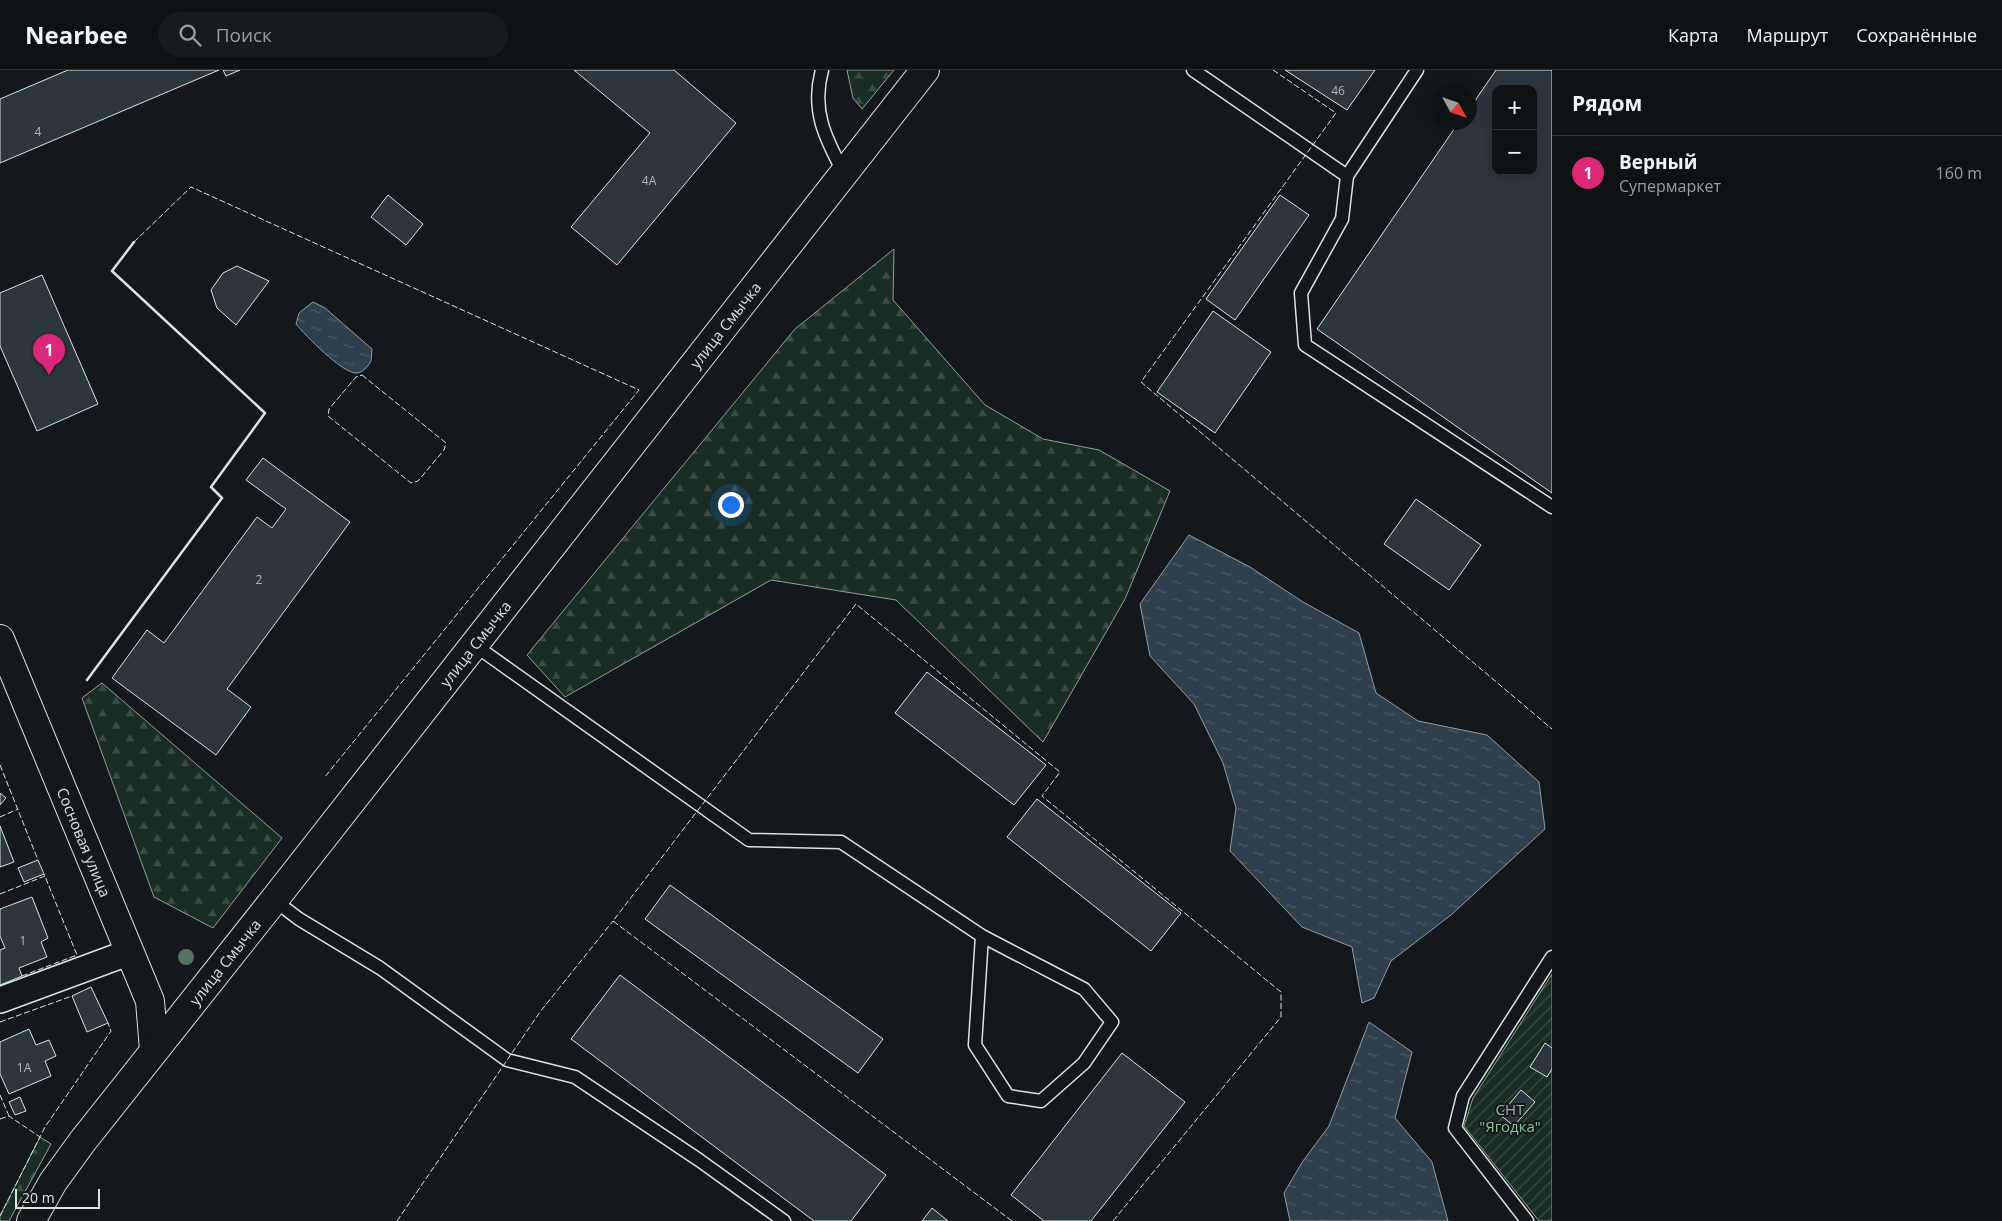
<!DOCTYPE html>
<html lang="ru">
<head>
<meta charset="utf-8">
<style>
  :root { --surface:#0f1215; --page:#181b1e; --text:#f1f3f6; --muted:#9b9ea0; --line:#2f3234; --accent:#db2777 }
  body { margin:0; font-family:"Open Sans",sans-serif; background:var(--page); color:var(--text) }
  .controls { position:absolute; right:15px; top:15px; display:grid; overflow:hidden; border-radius:10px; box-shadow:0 2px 12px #0003 }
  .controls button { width:45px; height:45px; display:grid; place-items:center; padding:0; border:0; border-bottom:1px solid var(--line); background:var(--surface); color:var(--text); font:25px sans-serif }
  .compass { position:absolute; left:1432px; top:15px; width:45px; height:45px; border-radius:50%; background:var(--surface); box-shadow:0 2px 12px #0003; rotate:130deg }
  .scale { position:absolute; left:15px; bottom:12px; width:85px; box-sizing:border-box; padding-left:5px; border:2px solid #d8e6dc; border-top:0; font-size:14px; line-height:18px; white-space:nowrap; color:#d8e6dc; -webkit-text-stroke:4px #14181c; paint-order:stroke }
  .you { position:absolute; left:730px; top:434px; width:18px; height:18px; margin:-12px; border:4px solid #fff; border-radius:50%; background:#1a73e8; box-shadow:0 0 0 8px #1a73e833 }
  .badge { display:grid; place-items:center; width:32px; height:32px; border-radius:50%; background:var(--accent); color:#fff; font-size:16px; font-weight:700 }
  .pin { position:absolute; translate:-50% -41px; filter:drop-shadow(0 1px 2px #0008) }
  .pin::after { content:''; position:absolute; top:26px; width:18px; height:15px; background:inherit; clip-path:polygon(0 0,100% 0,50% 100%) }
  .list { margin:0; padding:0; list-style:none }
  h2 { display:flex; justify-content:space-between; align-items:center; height:65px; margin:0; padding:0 20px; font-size:21px }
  h2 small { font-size:16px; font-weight:400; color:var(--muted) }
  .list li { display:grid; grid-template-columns:32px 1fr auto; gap:15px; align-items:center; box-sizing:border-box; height:75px; padding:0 20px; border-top:1px solid var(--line) }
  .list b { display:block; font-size:19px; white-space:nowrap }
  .list p { margin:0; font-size:16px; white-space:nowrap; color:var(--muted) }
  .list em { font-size:16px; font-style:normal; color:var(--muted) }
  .icon { flex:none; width:28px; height:28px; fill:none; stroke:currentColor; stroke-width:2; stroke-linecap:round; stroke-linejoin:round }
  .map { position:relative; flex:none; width:1552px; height:1151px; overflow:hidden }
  header { display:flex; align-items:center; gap:30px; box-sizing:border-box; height:70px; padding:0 25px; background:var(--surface); border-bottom:1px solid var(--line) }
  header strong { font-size:24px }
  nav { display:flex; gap:28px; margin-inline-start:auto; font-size:18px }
  .search { width:350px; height:45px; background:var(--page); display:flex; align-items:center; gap:12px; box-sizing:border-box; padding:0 18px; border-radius:28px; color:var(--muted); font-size:19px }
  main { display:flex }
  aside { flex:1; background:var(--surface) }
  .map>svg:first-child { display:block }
  .forest { fill:url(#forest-firs); stroke:#939e99 }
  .garden { fill:url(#garden-furrows); stroke:#939e99 }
  .water { fill:url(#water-ripples); stroke:#939e99 }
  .building { fill:#2c363c; stroke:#d8e6dc; fill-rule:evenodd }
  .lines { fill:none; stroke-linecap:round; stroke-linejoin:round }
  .lane-casing { stroke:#d8e6dc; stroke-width:15 }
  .street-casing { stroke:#d8e6dc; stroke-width:28 }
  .secondary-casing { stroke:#d8e6dc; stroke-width:30 }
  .lane { stroke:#14181c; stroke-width:12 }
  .street { stroke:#14181c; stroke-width:25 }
  .secondary { stroke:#14181c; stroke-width:28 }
  .fence { stroke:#d8e6dc; stroke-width:1; stroke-dasharray:6 2.5; stroke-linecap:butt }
  .wall { stroke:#d8e6dc; stroke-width:2.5 }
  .tree { fill:#55745f }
  .labels { text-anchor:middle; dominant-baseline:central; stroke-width:4; stroke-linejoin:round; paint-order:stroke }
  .number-label { font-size:12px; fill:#adbab4 }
  .street-label { font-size:15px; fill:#d8e6dc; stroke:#14181c }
  .park-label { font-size:15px; fill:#8ac095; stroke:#14181c }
</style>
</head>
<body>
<header>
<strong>Nearbee</strong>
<div class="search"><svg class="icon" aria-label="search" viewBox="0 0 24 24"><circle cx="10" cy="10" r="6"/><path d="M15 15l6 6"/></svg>Поиск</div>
<nav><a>Карта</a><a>Маршрут</a><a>Сохранённые</a></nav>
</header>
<main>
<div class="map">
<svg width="1552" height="1151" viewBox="0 0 1552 1151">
  <defs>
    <pattern id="forest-firs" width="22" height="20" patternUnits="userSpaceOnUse" patternTransform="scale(1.25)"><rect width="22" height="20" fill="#1a2d24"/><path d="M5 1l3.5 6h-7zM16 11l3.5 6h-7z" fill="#3b4b43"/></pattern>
    <pattern id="garden-furrows" width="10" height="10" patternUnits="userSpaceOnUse" patternTransform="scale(1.25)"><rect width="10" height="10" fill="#1a2d24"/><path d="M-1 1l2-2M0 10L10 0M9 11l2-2" fill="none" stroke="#3b4b43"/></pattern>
    <pattern id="water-ripples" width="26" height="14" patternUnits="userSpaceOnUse" patternTransform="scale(1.25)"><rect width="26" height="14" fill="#2f3f4d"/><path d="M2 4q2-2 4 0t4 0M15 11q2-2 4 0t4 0" fill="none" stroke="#4c5b66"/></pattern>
  </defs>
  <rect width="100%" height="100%" fill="#14181c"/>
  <g class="forest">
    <polygon points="847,0 894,0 862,39 853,28"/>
    <polygon points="894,179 893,230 985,335 1043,369 1099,380 1170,421 1125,529 1043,672 896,530 771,510 565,627 527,585 795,259"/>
    <polygon points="102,613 282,768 213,858 154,827 82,628"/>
    <polygon points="40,1067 51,1074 9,1151 0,1151 0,1146"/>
  </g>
  <polygon class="garden" points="1552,904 1552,1151 1539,1151 1464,1056 1473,1028"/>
  <g class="water">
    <path d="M313,232L325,238L372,279L371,291C368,296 363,303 356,303C342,303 305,265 296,254L299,243Z"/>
    <polygon points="1189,465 1250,497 1303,532 1359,563 1376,623 1418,651 1487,665 1539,712 1545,759 1451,845 1391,891 1374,928 1362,933 1352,877 1302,857 1230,781 1236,738 1223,693 1194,634 1150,586 1140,534"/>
    <polygon points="1369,952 1412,982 1395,1048 1432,1092 1448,1151 1290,1151 1284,1123 1303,1091 1329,1056"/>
  </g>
  <g class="building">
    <polygon points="68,0 219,0 0,93 0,29"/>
    <polygon points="223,0 240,0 226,6"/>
    <polygon points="574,0 674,0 736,53 617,195 571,157 650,63"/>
    <polygon points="1285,0 1375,0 1347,40"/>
    <path d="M1496,0H1552V423L1317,259L1459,52H1470V38ZM1496,19H1533V101H1496Z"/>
    <polygon points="388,125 423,154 406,175 371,147"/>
    <polygon points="1280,125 1309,145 1235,250 1206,229"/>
    <polygon points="237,196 269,211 236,255 217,238 211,220 223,203"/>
    <polygon points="42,205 98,334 37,361 0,276 0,223"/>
    <polygon points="1213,241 1271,282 1215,363 1157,322"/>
    <polygon points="263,388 350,452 227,619 251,637 216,685 112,608 147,560 164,573 257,447 272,458 286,439 246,410"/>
    <polygon points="1416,429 1481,475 1449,520 1384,474"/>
    <polygon points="927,602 1046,695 1014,735 895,643"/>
    <polygon points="0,723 6,728 0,735"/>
    <polygon points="1037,729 1181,843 1151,881 1007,767"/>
    <polygon points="0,756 14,792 0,797"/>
    <polygon points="38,790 44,804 24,812 18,798"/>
    <polygon points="670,815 883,969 858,1003 645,849"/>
    <polygon points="32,827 48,868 41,872 47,887 19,898 22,906 0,915 0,880 5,878 0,866 0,839"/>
    <polygon points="620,905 886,1105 851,1151 814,1151 571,969"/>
    <polygon points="91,917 108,953 87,962 72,926"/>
    <polygon points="29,959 36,975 49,970 56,986 45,991 51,1006 9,1024 0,1004 0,972"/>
    <polygon points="1545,973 1552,978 1552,999 1547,1007 1530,997"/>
    <polygon points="1122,983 1185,1032 1091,1151 1044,1151 1011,1125"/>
    <polygon points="1521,1020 1535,1032 1514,1056 1500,1045"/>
    <polygon points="20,1027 26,1041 15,1045 9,1032"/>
    <polygon points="932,1138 948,1151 922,1151"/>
  </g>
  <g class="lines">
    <g class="lane-casing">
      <g id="lane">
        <path d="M822,0C811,40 825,68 844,103"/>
        <polyline points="1193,0 1347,106 1342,149 1301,223 1305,275 1552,437"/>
        <polyline points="1347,106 1417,0"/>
        <polyline points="473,574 749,770 841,772 982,866 975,975 1008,1026 1041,1031 1084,993 1112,952 1084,919 982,866"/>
        <polyline points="274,830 299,849 380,898 507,990 575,1007 699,1090 784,1151"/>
        <polyline points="1527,1151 1455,1058 1463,1026 1552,887"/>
      </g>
    </g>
    <g class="street-casing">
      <polyline id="street" points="0,930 130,882"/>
    </g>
    <g class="secondary-casing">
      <g id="secondary">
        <path id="s1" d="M0,569L150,931L154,980"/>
        <path id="s2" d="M31,1151L53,1112L82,1072L274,830L925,0"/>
      </g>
    </g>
    <use href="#lane" class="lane"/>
    <use href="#street" class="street"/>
    <use href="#secondary" class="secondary"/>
    <g class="fence">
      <polyline points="1273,0 1336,43 1141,312 1552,659"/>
      <polyline points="134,172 191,117 639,320 324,708"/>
      <polygon points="362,305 446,373 444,380 418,411 411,413 328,346 329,339 356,307"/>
      <polyline points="0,695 38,790"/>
      <polyline points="0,747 18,739"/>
      <polyline points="0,824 45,806"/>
      <polyline points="22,906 77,885 44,804"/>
      <polyline points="0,952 72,926"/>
      <polyline points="0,1025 9,1046"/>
      <polyline points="0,1049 9,1046 40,1067"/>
      <polyline points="0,1146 45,1057 111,961 108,953"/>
      <polyline points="397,1151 540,942 613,851 615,853"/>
      <polyline points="1012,1151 613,851 856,534 1060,702 1042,726 1281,922 1281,947 1113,1151"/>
    </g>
    <polyline class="wall" points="87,610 222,428 211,417 265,343 112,201 134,172"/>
  </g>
  <circle class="tree" cx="186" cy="887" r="8"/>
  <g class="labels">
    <g class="number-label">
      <text x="1338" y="20">46</text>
      <text x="38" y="61">4</text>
      <text x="649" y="110">4А</text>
      <text x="259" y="509">2</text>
      <text x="23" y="870">1</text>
      <text x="24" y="997">1А</text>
    </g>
    <g class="street-label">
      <text stroke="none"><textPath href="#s2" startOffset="1134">улица Смычка</textPath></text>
      <text stroke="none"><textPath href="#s2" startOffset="729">улица Смычка</textPath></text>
      <text stroke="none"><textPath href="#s1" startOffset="220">Сосновая улица</textPath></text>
      <text stroke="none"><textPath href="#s2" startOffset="324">улица Смычка</textPath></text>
    </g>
    <g class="park-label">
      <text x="1510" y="1039">СНТ<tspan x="1510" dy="17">"Ягодка"</tspan></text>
    </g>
  </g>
</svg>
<div class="controls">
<button>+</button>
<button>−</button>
</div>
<svg class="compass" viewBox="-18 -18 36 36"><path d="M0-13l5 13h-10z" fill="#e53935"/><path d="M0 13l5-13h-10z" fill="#9b9ea0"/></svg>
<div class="scale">20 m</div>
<div class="you"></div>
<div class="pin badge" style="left:49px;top:305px">1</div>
</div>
<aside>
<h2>Рядом<small></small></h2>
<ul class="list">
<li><span class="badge">1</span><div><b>Верный</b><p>Супермаркет</p></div><em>160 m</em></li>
</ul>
</aside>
</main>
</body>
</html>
